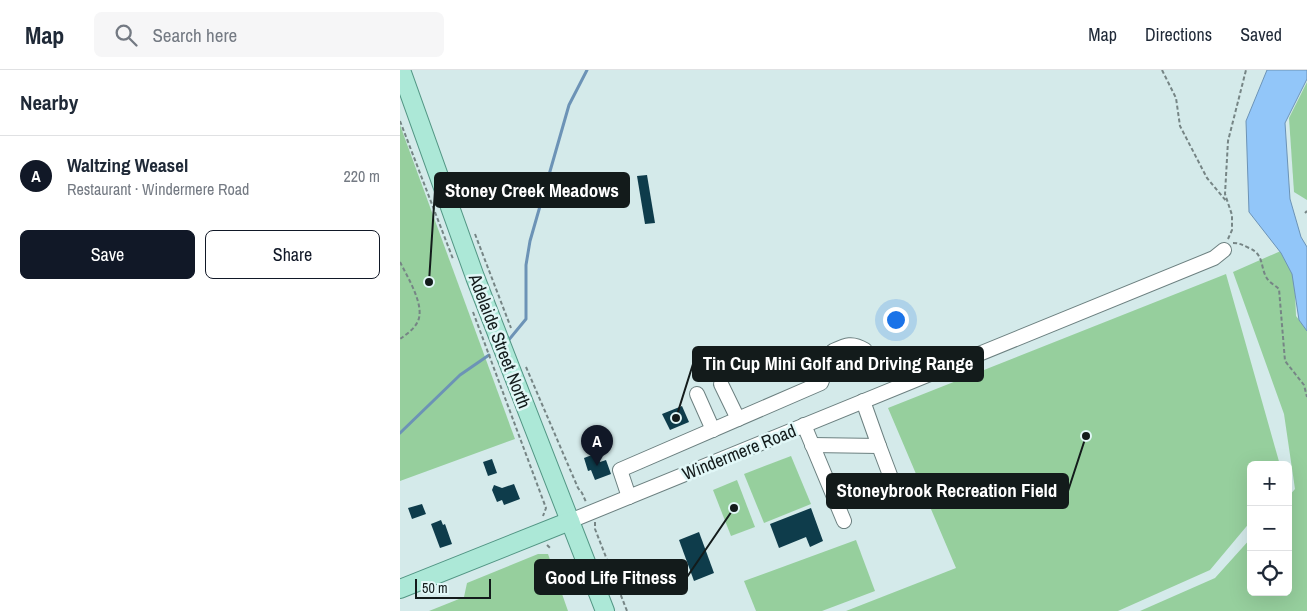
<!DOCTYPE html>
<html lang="en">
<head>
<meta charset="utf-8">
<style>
  :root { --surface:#fff; --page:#f6f6f7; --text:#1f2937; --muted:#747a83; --line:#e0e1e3; --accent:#111827 }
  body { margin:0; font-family:"Archivo Narrow",sans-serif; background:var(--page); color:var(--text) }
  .controls { position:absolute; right:15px; bottom:15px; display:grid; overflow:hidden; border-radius:8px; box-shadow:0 5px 20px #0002 }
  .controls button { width:45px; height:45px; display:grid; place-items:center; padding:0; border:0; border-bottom:1px solid var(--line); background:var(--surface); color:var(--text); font:25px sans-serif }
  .scale { position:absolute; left:15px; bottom:12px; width:76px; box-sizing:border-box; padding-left:5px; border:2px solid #131b1b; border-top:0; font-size:14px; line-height:18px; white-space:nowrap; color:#131b1b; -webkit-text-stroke:4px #e1f7f7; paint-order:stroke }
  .you { position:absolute; left:495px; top:249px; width:18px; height:18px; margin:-12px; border:4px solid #fff; border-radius:50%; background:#1a73e8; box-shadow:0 0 0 8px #1a73e833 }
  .badge { display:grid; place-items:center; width:32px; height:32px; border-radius:50%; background:var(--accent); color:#fff; font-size:16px; font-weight:700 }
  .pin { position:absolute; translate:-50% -41px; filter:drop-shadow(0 1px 2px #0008) }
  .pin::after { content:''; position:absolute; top:26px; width:18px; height:15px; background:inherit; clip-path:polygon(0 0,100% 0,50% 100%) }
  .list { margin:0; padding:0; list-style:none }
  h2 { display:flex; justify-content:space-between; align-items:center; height:65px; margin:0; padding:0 20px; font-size:21px }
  h2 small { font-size:16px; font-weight:400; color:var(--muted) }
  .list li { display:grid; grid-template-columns:32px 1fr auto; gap:15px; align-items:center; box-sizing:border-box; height:80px; padding:0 20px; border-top:1px solid var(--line) }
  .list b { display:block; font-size:19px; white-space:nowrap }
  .list p { margin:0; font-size:16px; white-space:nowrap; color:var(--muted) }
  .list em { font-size:16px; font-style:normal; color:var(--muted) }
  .actions { display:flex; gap:10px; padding:15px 20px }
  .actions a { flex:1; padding:11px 0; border:1px solid var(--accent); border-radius:8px; text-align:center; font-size:18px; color:var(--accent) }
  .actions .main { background:var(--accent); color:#fff }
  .icon { flex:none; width:28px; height:28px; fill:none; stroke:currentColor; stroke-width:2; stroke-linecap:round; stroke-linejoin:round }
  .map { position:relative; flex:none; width:907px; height:541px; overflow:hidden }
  header { display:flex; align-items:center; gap:30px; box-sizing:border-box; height:70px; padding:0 25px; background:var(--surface); border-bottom:1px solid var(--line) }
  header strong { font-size:24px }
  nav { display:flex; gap:28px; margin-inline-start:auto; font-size:18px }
  .search { width:350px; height:45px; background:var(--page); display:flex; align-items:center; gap:12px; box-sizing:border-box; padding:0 18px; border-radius:8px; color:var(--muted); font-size:19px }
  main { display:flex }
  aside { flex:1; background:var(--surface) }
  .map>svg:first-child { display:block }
  .green { fill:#96cf9d }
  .water { fill:#92c6f9; stroke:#6c93b6 }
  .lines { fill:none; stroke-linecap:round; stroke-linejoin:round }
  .stream { stroke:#6c93b6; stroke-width:3 }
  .building { fill:#0e3c4b }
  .minor-casing { stroke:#6c8080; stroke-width:16 }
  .major-casing { stroke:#529684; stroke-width:20 }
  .path { stroke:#768585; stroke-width:2; stroke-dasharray:4 2.5; stroke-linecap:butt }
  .minor { stroke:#fff; stroke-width:14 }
  .major { stroke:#ace8d7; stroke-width:18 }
  .labels { text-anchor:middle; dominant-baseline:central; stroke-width:5; stroke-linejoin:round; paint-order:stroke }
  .street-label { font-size:18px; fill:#131b1b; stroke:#e1f7f7 }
  .leader { fill:none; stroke:#131b1b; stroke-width:2 }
  .callout-dot { fill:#131b1b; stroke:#e1f7f7; stroke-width:2 }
  .callout { fill:#131b1b; stroke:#131b1b; stroke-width:2 }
  .callout-label { font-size:19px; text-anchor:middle; font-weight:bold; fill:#fff }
</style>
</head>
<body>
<header>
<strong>Map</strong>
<div class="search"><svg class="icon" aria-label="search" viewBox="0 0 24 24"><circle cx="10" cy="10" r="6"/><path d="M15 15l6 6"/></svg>Search here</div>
<nav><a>Map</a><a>Directions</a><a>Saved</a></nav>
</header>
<main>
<aside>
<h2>Nearby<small></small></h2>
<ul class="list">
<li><span class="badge">A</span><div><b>Waltzing Weasel</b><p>Restaurant · Windermere Road</p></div><em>220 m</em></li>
</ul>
<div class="actions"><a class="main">Save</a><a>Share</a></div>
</aside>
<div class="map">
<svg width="907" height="541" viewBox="0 0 907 541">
  <rect width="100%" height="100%" fill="#d4eaea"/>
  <g class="green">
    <polygon points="907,12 907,130 894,122 889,48"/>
    <polygon points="0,55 115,369 0,411"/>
    <polygon points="883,180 894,199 896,246 907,260 907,541 740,541 815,508 851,468 851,522 888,522 888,427 895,419 884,344 833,202"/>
    <polygon points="826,204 880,395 851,395 851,451 810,500 718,541 446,541 556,498 488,338"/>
    <polygon points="391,386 411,434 364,453 344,404"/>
    <polygon points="337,410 355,457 331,466 313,420"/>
    <polygon points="456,470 475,521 422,541 356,541 344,511"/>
    <polygon points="138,484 148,484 168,541 29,541 64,527 67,513"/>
  </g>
  <polygon class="water" points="867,0 907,0 907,9 885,53 890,129 901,167 907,177 907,261 899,250 892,204 881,183 849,142 846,51"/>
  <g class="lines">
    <g class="stream">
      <polyline points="107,272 126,249 126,195 130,171 169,35 187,0"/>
      <polyline points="0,363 60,305 89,285"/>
    </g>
  </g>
  <g class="building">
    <polygon points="247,105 255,153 245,154 237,106"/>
    <polygon points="448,284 454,284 462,305 445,312 437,294 440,287"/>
    <polygon points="282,336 289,352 270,360 262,344"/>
    <polygon points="197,383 200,392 206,390 211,404 195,410 191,400 188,401 184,388"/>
    <polygon points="92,389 97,403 88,406 83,392"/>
    <polygon points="114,414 120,429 104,435 102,430 97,432 92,420 94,415 102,418"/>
    <polygon points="22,434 26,444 12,449 8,438"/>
    <polygon points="411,438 423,471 410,477 406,467 379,478 370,454"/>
    <polygon points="41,450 43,455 45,454 52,474 40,478 31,454"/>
    <polygon points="299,462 314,503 294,511 279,470"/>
  </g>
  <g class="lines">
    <g class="minor-casing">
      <g id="minor">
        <polyline points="321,314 338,349"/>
        <polyline points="297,324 313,360"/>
        <polyline points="404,355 444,451"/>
        <polyline points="412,375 479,376 463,331"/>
        <polyline points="479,376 499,429"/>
        <path d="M229,427L220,400L421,313L433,281C446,275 452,272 465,280"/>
        <polyline points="170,451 814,188 824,180"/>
      </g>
    </g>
    <g class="major-casing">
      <g id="major">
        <polyline points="1,0 75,207 205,541"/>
        <polyline points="0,519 170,451"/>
      </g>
    </g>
    <g class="path">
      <polyline points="762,0 776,28 780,56 807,108 827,132"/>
      <polyline points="0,51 53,189"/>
      <polyline points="905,143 907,141"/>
      <polyline points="75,164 111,258"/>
      <polyline points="828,169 832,160 832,145 825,124 828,71 846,0"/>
      <path d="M833,173C839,173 843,175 849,178C866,185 859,200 869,211C872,214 876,216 879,219L885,291L904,315L907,327"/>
      <path d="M0,192C7,206 23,232 19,248C17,257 7,264 0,269"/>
      <polyline points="73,242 146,438 143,446"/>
      <polyline points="126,297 178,418 182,423 186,432"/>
      <polyline points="195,452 195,459 227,541"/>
      <polyline points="147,475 151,479"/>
    </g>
    <use href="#minor" class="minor"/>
    <use href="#major" class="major"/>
  </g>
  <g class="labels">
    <g class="street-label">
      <text transform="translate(100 271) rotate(69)">Adelaide Street North</text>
      <text transform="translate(339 382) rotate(-22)">Windermere Road</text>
    </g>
  </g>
  <path class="leader" d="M29 212L35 120M276 348L293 294M686 366L668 421M334 438L287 507"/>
  <g class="callout-dot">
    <circle cx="29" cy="212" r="5"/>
    <circle cx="276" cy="348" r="5"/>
    <circle cx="686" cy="366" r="5"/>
    <circle cx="334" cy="438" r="5"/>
  </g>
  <g class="callout">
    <rect x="35" y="103" width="194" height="34" rx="5"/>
    <rect x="293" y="277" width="290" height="34" rx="5"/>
    <rect x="427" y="404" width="241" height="34" rx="5"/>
    <rect x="135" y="490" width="152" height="34" rx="5"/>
  </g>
  <g class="callout-label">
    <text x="132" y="127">Stoney Creek Meadows</text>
    <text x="438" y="300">Tin Cup Mini Golf and Driving Range</text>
    <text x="547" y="427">Stoneybrook Recreation Field</text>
    <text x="211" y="514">Good Life Fitness</text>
  </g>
</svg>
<div class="controls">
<button>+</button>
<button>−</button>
<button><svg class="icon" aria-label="locate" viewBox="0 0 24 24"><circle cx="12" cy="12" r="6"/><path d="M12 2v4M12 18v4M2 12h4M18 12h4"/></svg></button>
</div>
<div class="scale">50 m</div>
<div class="you"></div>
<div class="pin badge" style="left:197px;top:396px">A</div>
</div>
</main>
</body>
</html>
